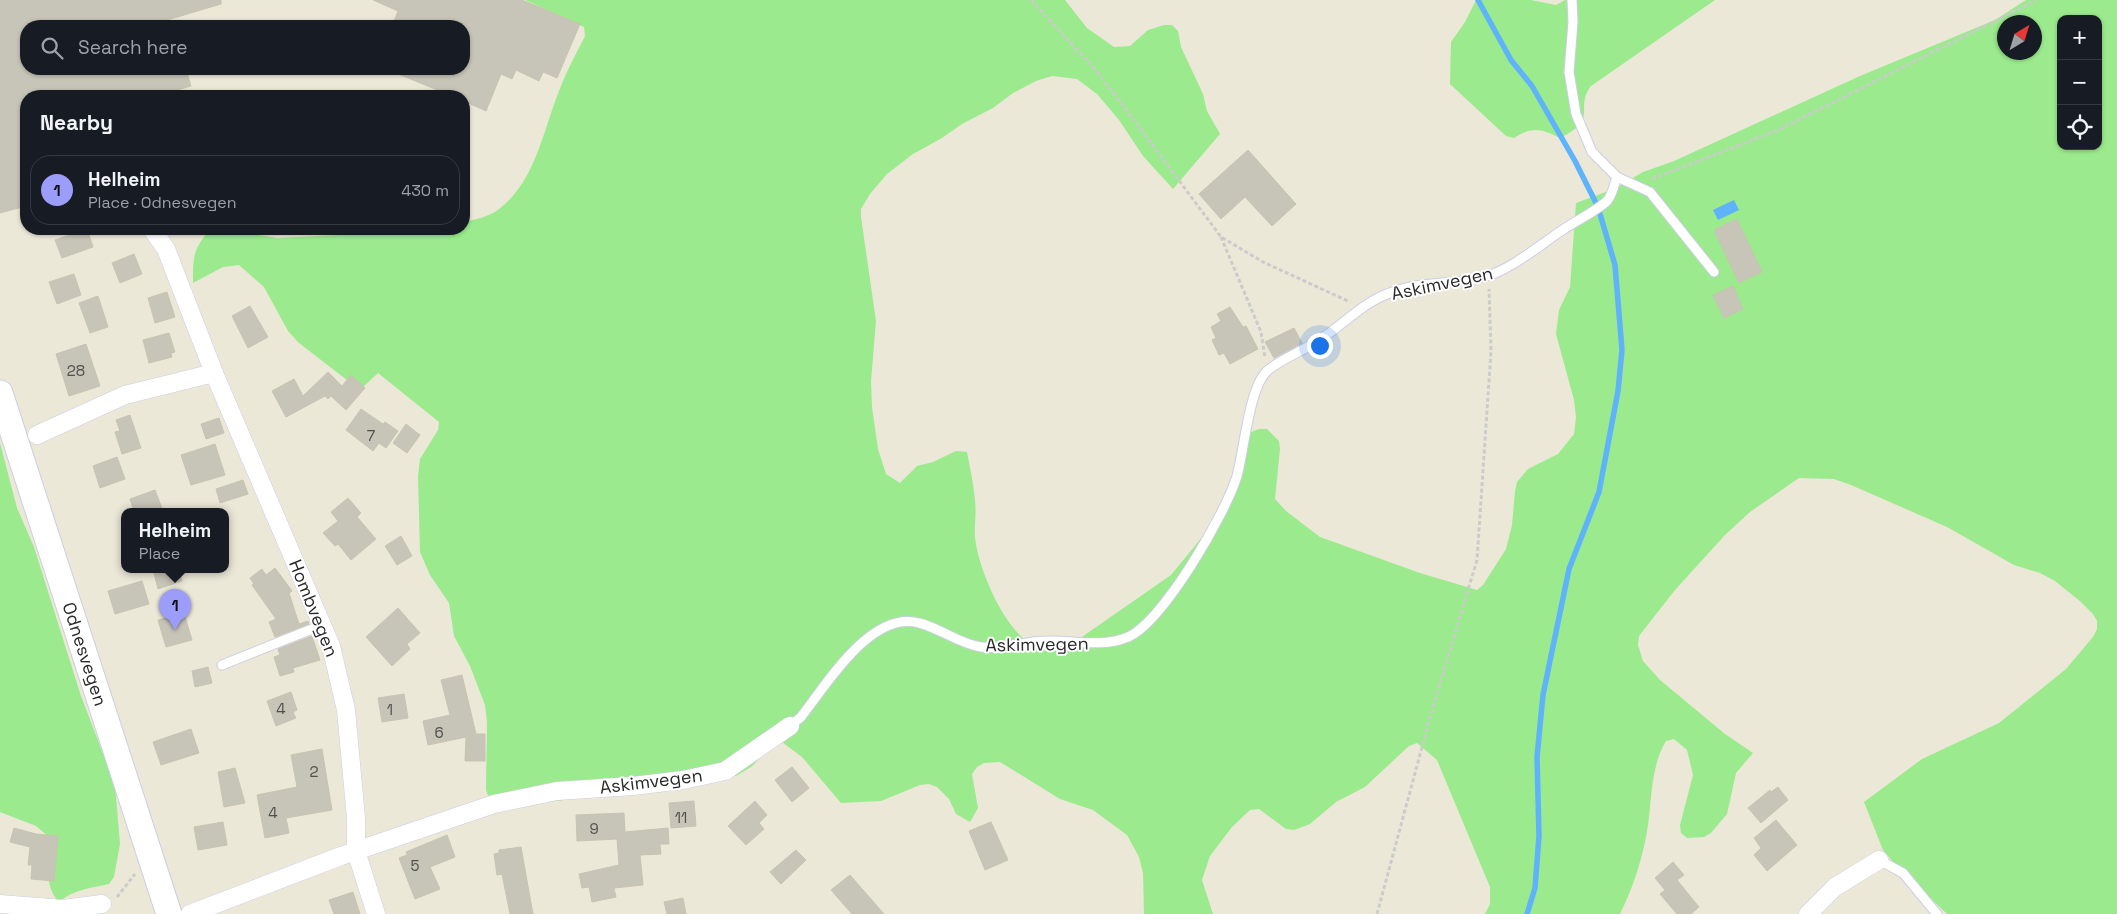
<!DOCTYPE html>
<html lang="en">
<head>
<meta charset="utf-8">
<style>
  :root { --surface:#171b24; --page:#20242c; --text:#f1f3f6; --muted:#9ea1a6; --line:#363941; --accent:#9c9cfa }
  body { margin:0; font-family:"Space Grotesk",sans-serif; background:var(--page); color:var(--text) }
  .controls { position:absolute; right:15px; top:15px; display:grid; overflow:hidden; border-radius:10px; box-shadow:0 1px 4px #0004 }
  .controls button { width:45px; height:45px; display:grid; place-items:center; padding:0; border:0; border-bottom:1px solid var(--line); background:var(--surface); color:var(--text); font:25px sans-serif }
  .compass { position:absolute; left:1997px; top:15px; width:45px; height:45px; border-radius:50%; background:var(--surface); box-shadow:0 1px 4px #0004; rotate:38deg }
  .you { position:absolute; left:1319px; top:345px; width:18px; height:18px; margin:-12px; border:4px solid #fff; border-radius:50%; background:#1a73e8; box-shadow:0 0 0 8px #1a73e833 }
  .badge { display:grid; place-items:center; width:32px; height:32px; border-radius:50%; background:var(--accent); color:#111; font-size:16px; font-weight:700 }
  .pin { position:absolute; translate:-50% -41px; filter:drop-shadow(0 1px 2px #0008) }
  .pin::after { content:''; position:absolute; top:26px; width:18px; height:15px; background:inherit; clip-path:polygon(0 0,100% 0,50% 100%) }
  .popup { position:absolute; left:121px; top:508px; width:108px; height:65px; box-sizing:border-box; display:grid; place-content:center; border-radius:10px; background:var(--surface); filter:drop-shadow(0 1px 4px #0005); font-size:16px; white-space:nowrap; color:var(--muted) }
  .popup b { font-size:19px; color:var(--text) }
  .popup::after { content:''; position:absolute; left:50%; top:100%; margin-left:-10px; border:10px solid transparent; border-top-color:var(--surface) }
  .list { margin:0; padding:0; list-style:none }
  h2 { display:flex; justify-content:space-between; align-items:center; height:65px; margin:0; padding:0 20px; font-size:21px }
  h2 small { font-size:16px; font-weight:400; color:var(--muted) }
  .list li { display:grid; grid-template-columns:32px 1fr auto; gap:15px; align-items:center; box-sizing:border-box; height:70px; margin:0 10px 10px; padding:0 10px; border:1px solid var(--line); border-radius:20px }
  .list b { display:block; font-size:19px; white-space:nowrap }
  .list p { margin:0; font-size:16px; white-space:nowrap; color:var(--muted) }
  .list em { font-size:16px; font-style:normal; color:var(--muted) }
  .icon { flex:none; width:28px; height:28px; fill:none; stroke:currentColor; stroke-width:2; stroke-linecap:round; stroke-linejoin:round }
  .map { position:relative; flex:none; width:2117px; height:914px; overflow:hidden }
  .search { position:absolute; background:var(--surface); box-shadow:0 1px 4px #0004; left:20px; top:20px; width:450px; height:55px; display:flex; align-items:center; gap:12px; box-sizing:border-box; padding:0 18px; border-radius:20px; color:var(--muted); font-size:19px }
  .panel { position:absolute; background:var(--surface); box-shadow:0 1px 4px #0004; left:20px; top:90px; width:450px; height:145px; border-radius:20px }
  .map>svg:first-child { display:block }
  .green { fill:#9bea8d; fill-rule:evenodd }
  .water { fill:#5eb3fb }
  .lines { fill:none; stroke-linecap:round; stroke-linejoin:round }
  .stream { stroke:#5eb3fb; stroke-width:5.5 }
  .building { fill:#c7c4b8; stroke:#c8c4b1 }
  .service-casing { stroke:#cdcde3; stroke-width:11 }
  .minor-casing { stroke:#cdcde3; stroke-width:19 }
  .secondary-casing { stroke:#cdcde3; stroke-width:27 }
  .path { stroke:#cbcbcb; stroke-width:3; stroke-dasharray:4 2.5; stroke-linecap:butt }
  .service { stroke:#fff; stroke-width:9 }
  .minor { stroke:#fff; stroke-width:18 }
  .secondary { stroke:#fff; stroke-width:25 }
  .labels { text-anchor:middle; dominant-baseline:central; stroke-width:4; stroke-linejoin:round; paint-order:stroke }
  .number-label { font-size:15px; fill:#504f4c }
  .street-label { font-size:18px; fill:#282828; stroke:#fff }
</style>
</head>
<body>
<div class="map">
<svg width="2117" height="914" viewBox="0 0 2117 914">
  <rect width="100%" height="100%" fill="#ece8d8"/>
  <g class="green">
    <path d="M525,0H1065L1087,28L1114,47L1130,46L1148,30L1164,25H1172L1178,31L1181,47L1203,94L1207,111L1220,134L1173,189L1143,156L1119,120L1097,94L1077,79L1052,76L1036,81L1013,93L993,108L962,124L942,138L913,154L887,174L870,194L861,209V217L876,321L871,381L872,407L878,449L886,474L900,483L917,466L933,462L956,451L967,452C970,468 974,485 975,501C977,516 973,529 976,544C981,575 1012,651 1051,651C1056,651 1061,649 1066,648L1171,575L1230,503L1238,488L1241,446L1251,432L1259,429H1267L1279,441L1280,449L1275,499L1286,511L1320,537L1420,573L1477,590L1483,585L1506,549L1512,525L1515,491L1517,482L1528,469L1558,454L1574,434L1576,417L1574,400L1556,334L1559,310L1570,287L1576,203L1614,189L1643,172L1674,161L1860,76L1995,20L2026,0H2117V914H1947L1894,863L1883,850L1864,802L1922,759L1999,723L2066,669L2093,637L2097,629V621L2093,614L2081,602L2055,581L2040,573L2014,565L1947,527L1851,485L1834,479L1799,478L1750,512L1725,535L1675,590L1639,636L1638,645L1643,661L1660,680L1725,734L1753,753L1736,773L1727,814L1711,833L1704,837L1687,838L1681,833L1680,825L1693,775L1687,750L1674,739L1666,741C1648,771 1653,808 1645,842C1640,866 1631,892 1620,914H1485L1490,904V887L1437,760L1417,743L1409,746L1365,787L1336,802L1310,824L1294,830L1286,829L1259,809L1250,810L1232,827L1210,856L1202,880L1213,914H1144L1143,873L1139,857L1127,835L1093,810L1060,799L1000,762L984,763L977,767L972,774L978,808L970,822L956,814L949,799L937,787L929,784L920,785L881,801L841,803L802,757L782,742L774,744L751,767L736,776L695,781L662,789L520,805L489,798L486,790L487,722L485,705L470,666L454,636L449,603L430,575L420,552L418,476L420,459L438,430L439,422L378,373L360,390L299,343L288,331L264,287L239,265L223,267L193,283C193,256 193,250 210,229H223L277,238L464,229V222C476,219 489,217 499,209C535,182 543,131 559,91C566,72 576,54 585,36L584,27ZM2061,19H2098V146H2061ZM2004,22H2034V52H2004Z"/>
    <path d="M1476,0H1531L1556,5L1565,0H1715L1591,86C1574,108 1600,119 1560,138C1542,129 1532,126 1514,138L1506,136L1450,84L1451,42L1465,22Z"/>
    <path d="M0,443L17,508L34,547L81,696L115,785L120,844L114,877L109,884C91,888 74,889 59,902C43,886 49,859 49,837L36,826L0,812Z"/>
  </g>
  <polygon class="water" points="1734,200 1739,210 1718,220 1713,210"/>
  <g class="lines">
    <polyline class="stream" points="1478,0 1511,60 1532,86 1575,161 1598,207 1615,265 1622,350 1618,391 1599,492 1569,569 1543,695 1537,757 1539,836 1535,888 1527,914"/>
  </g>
  <g class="building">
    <polygon points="0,0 221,0 221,4 147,26 26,26 26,69 186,69 191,86 174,91 175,96 26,96 26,206 0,213"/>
    <polygon points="373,0 522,0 580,24 557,78 543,72 539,81 516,70 512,79 501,74 486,111 464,101 464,96 452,96 386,69 464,69 464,26 392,26 398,11"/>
    <polygon points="1248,150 1296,204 1272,226 1245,197 1221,219 1199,194"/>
    <polygon points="1737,219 1762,272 1739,283 1714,230"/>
    <polygon points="87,229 93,247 62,258 55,240"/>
    <polygon points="134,254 142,274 120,283 112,263"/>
    <polygon points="74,274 81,295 57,304 49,282"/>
    <polygon points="1733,286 1743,309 1724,318 1713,295"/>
    <polygon points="167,292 175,317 155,323 148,298"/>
    <polygon points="98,296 108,327 90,333 79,303"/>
    <polygon points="250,306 268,337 248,348 232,316"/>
    <polygon points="1230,307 1243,327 1246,326 1258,349 1230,364 1224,353 1219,355 1212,340 1216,338 1211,327 1221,321 1217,314"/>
    <polygon points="1294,328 1302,343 1274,358 1265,342"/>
    <polygon points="169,333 175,352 171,353 172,357 149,363 143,340"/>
    <polygon points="86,344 100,386 69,396 56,354"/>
    <polygon points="328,372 342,386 351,375 365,388 346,410 331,396 328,399 325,396 286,417 272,391 294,379 303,396"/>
    <polygon points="361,409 383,424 385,422 398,431 386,448 379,443 373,451 346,430"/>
    <polygon points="130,415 141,448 122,454 115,432 120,431 116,420"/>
    <polygon points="219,418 224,433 206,439 201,424"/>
    <polygon points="406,424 420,435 407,453 393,443"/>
    <polygon points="215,444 225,475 191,485 181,455"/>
    <polygon points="117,457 125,479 100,488 93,466"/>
    <polygon points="243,480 248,494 220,503 216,489"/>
    <polygon points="155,490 163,511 134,511 130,499"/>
    <polygon points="348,498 361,513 357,517 376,539 351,560 338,544 335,546 323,533 338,521 331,512"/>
    <polygon points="401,536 412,556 397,565 385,546"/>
    <polygon points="275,568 292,591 289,593 299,624 308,621 309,624 275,637 269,622 276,619 252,585 254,584 250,578 262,569 266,575"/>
    <polygon points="153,569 179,569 182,581 158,589"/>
    <polygon points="142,581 149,604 115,614 108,591"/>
    <polygon points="398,608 420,633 407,644 410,649 392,666 366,637"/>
    <polygon points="184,613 192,640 166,647 158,620"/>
    <polygon points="312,636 320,660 293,668 294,672 280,676 274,657 280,655 278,649"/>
    <polygon points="208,667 212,683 195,687 192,671"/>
    <polygon points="462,675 476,734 485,734 485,761 465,761 466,737 428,745 423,721 450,715 441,680"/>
    <polygon points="291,692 297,710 293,712 296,718 276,726 267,701"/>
    <polygon points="404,694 408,718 382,722 378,698"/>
    <polygon points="191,729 199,753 161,765 153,742"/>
    <polygon points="322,749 332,810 286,818 289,833 265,838 257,795 297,787 291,755"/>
    <polygon points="792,767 809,788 792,802 775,780"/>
    <polygon points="235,768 245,803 224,807 218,772"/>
    <polygon points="1778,787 1788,800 1761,823 1748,808 1770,790 1771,792"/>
    <polygon points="694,801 696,826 671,828 669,803"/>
    <polygon points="755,801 767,815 759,823 764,829 746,845 728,826"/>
    <polygon points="624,813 625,832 668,828 669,844 660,844 661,854 640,855 643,885 614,888 616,897 592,902 589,887 582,888 579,874 619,865 617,839 577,841 576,815"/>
    <polygon points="1776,820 1797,845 1767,871 1754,855 1761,848 1754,838"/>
    <polygon points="223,822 227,845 198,850 194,827"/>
    <polygon points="991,822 1008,860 985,870 969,831"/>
    <polygon points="14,828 36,834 58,836 54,881 31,879 32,865 28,865 30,847 10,842"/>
    <polygon points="447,835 455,857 430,867 440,889 415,899 399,858 407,855 406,852"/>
    <polygon points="521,847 526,875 533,914 510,914 502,874 497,875 494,854 499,853 499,850"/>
    <polygon points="796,850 806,860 781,884 770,872"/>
    <polygon points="1673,862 1684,875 1677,880 1699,907 1691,914 1677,914 1660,894 1665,890 1655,878"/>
    <polygon points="850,875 884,914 852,914 831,890"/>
    <polygon points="353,892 360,914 334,914 329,900"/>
    <polygon points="683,898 686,914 667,914 664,902"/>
  </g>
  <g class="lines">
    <g class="service-casing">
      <g id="service">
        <polyline points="1572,0 1573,22 1569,72 1576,114 1592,152 1617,177 1650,192 1714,272"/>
        <polyline points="222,665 322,625"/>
        <path d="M790,726L801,717C827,684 871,610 919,623C940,628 959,644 981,647C1003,650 1024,641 1046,641C1073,640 1102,648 1128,637C1163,622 1226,513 1237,476C1244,451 1249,388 1267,371C1279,360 1305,350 1319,340C1342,326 1361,304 1387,294C1418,281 1453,285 1484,277C1511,270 1541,244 1564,229C1578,220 1594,212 1606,202C1612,197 1614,185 1617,177"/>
        <polyline points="1879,860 1903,873 1937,914"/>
      </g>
    </g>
    <g class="minor-casing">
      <g id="minor">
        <polyline points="152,229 166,249 214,373 331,646 346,710 356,818 356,851 376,914"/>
        <polyline points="37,435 125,395 214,373"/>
        <polyline points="0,904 63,909 102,904"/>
        <polyline points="190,914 341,856 494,804 557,791 633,786 683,780 725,771 790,726"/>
        <polyline points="1808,914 1835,887 1879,860"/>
      </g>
    </g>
    <g class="secondary-casing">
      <polyline id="secondary" points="0,393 169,914"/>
    </g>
    <g class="path">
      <polyline points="1031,0 1094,68 1119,100 1221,237 1263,262 1350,302"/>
      <polyline points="1652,179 1776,131 2037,0"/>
      <polyline points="1221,237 1261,332 1265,358"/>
      <polyline points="117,897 135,874"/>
      <polyline points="1377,914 1432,710 1477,560 1491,351 1489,289"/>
    </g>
    <use href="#service" class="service"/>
    <use href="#minor" class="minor"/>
    <use href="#secondary" class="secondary"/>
  </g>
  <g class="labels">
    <g class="number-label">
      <text x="76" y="370">28</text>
      <text x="371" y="435">7</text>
      <text x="281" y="708">4</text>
      <text x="390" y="709">1</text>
      <text x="439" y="732">6</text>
      <text x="314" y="771">2</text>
      <text x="273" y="812">4</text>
      <text x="681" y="817">11</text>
      <text x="594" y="828">9</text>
      <text x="415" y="865">5</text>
    </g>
    <g class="street-label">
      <text transform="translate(1442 283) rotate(-12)">Askimvegen</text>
      <text transform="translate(314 608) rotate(68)">Hombvegen</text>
      <text transform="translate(1037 644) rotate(-1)">Askimvegen</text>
      <text transform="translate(85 654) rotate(72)">Odnesvegen</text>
      <text transform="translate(651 781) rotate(-7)">Askimvegen</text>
    </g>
  </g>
</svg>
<div class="controls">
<button>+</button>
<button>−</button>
<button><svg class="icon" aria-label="locate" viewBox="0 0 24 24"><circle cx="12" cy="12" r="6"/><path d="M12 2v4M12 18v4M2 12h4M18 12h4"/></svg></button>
</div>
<svg class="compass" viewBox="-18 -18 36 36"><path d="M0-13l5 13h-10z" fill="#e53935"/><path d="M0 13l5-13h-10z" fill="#9ea1a6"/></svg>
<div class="you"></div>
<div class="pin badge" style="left:175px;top:630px">1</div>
<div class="popup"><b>Helheim</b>Place</div>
<div class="search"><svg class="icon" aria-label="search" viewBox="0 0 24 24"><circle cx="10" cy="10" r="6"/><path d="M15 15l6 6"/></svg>Search here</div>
<section class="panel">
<h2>Nearby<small></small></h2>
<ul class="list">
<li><span class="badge">1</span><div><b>Helheim</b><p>Place · Odnesvegen</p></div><em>430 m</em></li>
</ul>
</section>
</div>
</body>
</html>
